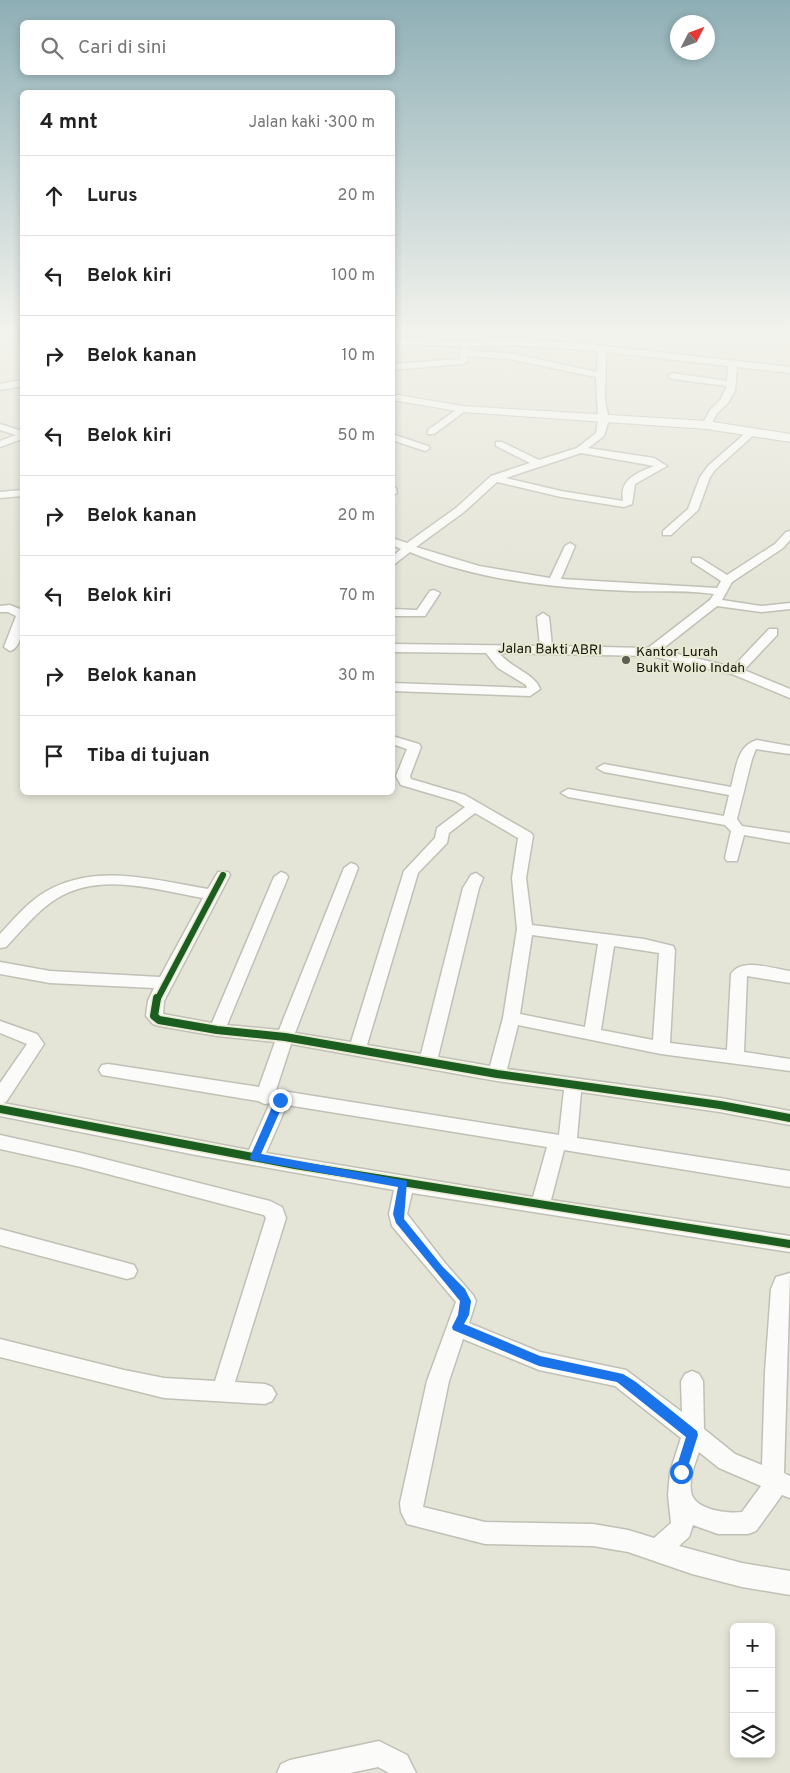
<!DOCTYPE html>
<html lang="id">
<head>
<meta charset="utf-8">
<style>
  :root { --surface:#fff; --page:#f6f6f6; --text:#222; --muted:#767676; --line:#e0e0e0 }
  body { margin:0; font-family:Overpass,sans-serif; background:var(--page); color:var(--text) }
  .controls { position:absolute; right:15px; bottom:15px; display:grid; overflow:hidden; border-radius:8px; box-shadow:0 2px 8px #0003 }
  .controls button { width:45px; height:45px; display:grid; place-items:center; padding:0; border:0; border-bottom:1px solid var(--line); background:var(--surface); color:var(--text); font:25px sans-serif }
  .compass { position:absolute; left:670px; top:15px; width:45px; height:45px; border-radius:50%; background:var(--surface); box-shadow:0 2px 8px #0003; rotate:48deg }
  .stop { position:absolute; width:15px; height:15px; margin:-11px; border:4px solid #1a73e8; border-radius:50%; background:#fff }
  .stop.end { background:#1a73e8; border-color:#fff; box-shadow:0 1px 5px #0008 }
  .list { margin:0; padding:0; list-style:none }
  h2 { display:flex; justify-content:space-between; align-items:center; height:65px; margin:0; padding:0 20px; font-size:21px }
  h2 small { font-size:16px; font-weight:400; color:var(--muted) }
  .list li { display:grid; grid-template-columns:32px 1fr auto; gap:15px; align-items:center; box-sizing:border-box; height:80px; padding:0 20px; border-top:1px solid var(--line) }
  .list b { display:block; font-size:19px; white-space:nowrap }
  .list em { font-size:16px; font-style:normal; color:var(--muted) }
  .icon { flex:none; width:28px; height:28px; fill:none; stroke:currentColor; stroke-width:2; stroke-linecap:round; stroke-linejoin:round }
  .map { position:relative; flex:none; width:790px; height:1773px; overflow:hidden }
  .search { position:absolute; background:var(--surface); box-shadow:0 2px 8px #0003; left:20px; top:20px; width:375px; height:55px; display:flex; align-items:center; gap:12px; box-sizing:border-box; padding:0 18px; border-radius:8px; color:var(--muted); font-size:19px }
  .panel { position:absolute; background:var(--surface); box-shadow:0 2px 8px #0003; left:20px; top:90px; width:375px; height:705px; border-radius:8px }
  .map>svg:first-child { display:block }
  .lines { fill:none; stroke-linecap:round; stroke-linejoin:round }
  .minor-casing { stroke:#c0c0b6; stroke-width:3 }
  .major-casing { stroke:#c0c0b6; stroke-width:2 }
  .minor { fill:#fbfbf9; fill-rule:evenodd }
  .major { fill:#fbfbf9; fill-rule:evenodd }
  .cycleway-far1-casing { stroke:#e9e9d2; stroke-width:9 }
  .cycleway-casing { stroke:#e9e9d2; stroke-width:11 }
  .cycleway-far1 { stroke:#1b5e20; stroke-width:6 }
  .cycleway { stroke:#1b5e20; stroke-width:8 }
  .route { fill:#1a73e8 }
  .poi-dot { fill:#5c5d53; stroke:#e9e9d2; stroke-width:2 }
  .labels { text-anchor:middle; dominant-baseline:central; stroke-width:4; stroke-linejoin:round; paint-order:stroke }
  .street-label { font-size:14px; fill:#13140c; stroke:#e9e9d2 }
  .poi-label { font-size:14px; fill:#13140c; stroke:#e9e9d2; text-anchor:start }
</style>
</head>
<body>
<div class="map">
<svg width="790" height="1773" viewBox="0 0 790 1773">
  <rect width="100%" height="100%" fill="#e4e4d7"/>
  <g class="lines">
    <g class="minor-casing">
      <g id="minor">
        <polygon points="0,333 22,334 22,338 0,337"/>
        <path d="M392,339L464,341L512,339L585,344L790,367V373L737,367L735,391L728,403L717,413L710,427L707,428L702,425L710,410L721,399L727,386L672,379L668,376L672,373L727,381L728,366L606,352L605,401L609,419L604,436L588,448L654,458L667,466L635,484L632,504L624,507L561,497L497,482L464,512L416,547L479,566L550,578L565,546L570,543L575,546L561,579L717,588L721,581L692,562V558H700L727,575L775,544L786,532L790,531V540L783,548L732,582L722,600L761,606L790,603V609L761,612L717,606L661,650L733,667L769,629H777V635L744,670L790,689V698L732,674L651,656L499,653C511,668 535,674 540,689L530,696L392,691V683L527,688L526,685L498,668L486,653L392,652V644L540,646L537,617L543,613L549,617L552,646L648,648L710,600L714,594C686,590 658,592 630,591C557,588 478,581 410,552L392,566V557L401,549L392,545V538L407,543L456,508L491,476L530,463L496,446V442H502L539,460L577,448L596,433C600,415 596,396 596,377L509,359L468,356L467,362L461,364L392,370V364L460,359L461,346L392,344ZM512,345L598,351L597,372L509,353L468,351L467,346ZM581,453L654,466C637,473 619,479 623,501L561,491L506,478Z"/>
        <polygon points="22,380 22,386 0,390 0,384"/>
        <polygon points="460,407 468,409 434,434 428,434 428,430"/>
        <polygon points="0,424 22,431 22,439 0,447 0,441 16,435 0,430"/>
        <polygon points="749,430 757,432 715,470 710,477 698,510 671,535 663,535 663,531 688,509 700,477 708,466"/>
        <polygon points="392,434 428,446 430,448 425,451 392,440"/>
        <polygon points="392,487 396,488 397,493 392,496"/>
        <polygon points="22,490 22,496 0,498 0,492"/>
        <polygon points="434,590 440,593 425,616 392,616 392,609 417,610 430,591"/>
        <path d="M10,605L22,610C22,621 24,647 10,651L4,647L16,616L8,612H0V606Z"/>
        <path d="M392,736L419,744L421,747L410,776L411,779L465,795L531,833L533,836L526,878L532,925L644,939L673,946L675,950L670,1043L727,1050L731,974C741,957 773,969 790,971V983L747,976L744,1052L790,1059V1071L661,1054L518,1025L507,1069L720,1098L790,1111V1125L720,1112L581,1092L577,1138L790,1171V1187L564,1150L551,1200L790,1236V1252L412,1193L407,1214L445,1263L473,1295L476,1301L469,1323L540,1352L626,1370L682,1412L681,1381L685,1374L692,1371L699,1374L703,1381L704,1429L735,1454L762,1465L765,1372L771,1289L776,1277L790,1273L784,1473L790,1476V1498L782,1495L756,1531L748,1534H718L693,1525L689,1537L679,1546L742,1563L790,1571V1595L742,1587L692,1574L628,1552L593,1546L485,1544L407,1524L401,1512L400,1503L427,1381L456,1302L392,1226L389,1214L394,1190L196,1155L0,1116V1083L27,1044L0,1033V1021L37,1034L44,1044L6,1102L3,1103L249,1150L270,1103L265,1104L258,1101L102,1075L99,1070L102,1065L108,1064L259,1087L275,1042L217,1036L159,1026L153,1024L146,1016L148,1001L154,988L50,983L0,974V962L50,971L160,977L203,898C156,890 100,871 56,899C37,911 21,931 6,947L0,948V934C14,919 28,902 45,892C95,862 155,880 208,889L218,872H228L230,875L164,1001L163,1014L212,1023L274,877L281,872L286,874L288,877L227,1025L279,1030L344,868L351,863L356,865L358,868L295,1033L351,1042L404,871L435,838L437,828L465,807L455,801L401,785L396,776L407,749L392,744ZM475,813L518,838L512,878L517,929L503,1018L490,1066L438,1057L479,888L483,878L476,873L471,875L463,888L421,1054L367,1045L418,873L447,843L449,833ZM532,935L598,944L585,1027L520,1014ZM614,946L659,953L653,1040L601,1030ZM291,1044L497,1081L564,1090L559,1135L276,1090ZM287,1105L547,1147L533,1197L266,1153ZM463,1339L539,1370L615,1386L681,1438L670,1472L668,1495L671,1523L654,1538L628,1530L593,1524L485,1522L423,1507L449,1381ZM699,1452L719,1468L761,1486L742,1512C728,1514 693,1510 691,1491C689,1478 695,1464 699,1452Z"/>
        <path d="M757,740L790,746V754L756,749L752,759L737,819L742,826L790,833V843L744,835L737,861H727L725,858L731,831L725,825L568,797L561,793L568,789L724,816L729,795L604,772L597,768L604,764L731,787C736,769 737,745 757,740Z"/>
        <polygon points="0,1135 81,1153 270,1201 282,1207 286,1218 235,1382 265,1384 272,1387 276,1394 272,1401 265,1404 164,1398 0,1357 0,1339 124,1370 164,1378 215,1381 266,1218 264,1215 81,1167 0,1149"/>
        <polygon points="0,1229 127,1263 134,1265 137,1271 134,1277 127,1279 0,1245"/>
        <polygon points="379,1741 407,1755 416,1773 389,1773 378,1767 350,1773 277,1773 281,1764 290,1760"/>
      </g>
    </g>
    <g class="major-casing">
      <polygon id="major" points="392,394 463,406 707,421 790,434 790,442 707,429 463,412 392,400"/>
    </g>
    <use href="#minor" class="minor"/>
    <use href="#major" class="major"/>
    <g class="cycleway-far1-casing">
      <polyline id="cycleway-far1" points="157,1000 223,875"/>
    </g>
    <g class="cycleway-casing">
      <g id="cycleway">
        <polyline points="157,998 154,1016 159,1020 217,1030 285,1037 497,1074 720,1105 790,1118"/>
        <polyline points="0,1109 295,1165 790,1244"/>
      </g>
    </g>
    <use href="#cycleway-far1" class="cycleway-far1"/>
    <use href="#cycleway" class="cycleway"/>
  </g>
  <linearGradient id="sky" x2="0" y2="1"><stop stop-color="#8eafb6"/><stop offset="0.57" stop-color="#f3f3ed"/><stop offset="1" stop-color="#f3f3ed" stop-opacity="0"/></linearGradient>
  <rect width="790" height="582" fill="url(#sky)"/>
  <polygon class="route" points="280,1096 285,1100 261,1154 407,1181 404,1219 442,1266 465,1289 471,1301 469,1315 464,1324 540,1356 623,1374 636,1382 697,1431 698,1435 685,1476 681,1477 675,1472 686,1437 617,1382 539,1366 453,1330 452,1327 458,1315 460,1301 396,1223 393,1214 398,1187 251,1160 250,1157 275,1100"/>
  <circle class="poi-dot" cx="626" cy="660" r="5"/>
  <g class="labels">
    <g class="street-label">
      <text transform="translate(550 650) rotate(1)">Jalan Bakti ABRI</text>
    </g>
    <g class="poi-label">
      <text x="636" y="652">Kantor Lurah<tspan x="636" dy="16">Bukit Wolio Indah</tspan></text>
    </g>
  </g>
</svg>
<div class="controls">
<button>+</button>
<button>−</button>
<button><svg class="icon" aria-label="layers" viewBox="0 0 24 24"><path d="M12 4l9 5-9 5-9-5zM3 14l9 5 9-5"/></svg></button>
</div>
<svg class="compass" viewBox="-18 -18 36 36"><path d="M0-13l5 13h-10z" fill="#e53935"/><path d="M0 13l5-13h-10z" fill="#767676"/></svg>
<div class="stop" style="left:681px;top:1472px"></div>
<div class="stop end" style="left:280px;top:1100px"></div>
<div class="search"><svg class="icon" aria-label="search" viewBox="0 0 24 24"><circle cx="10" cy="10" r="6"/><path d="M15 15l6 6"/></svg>Cari di sini</div>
<section class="panel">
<h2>4 mnt<small>Jalan kaki · 300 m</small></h2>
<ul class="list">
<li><svg class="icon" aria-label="ahead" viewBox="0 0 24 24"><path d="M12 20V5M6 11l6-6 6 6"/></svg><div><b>Lurus</b></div><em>20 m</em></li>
<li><svg class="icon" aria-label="left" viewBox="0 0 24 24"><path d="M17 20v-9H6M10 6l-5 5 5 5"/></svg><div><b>Belok kiri</b></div><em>100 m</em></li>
<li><svg class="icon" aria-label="right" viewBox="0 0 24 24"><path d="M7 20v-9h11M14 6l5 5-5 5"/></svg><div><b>Belok kanan</b></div><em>10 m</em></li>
<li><svg class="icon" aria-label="left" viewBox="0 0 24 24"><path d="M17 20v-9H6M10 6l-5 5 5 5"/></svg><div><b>Belok kiri</b></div><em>50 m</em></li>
<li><svg class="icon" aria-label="right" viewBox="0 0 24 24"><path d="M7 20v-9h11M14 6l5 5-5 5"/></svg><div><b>Belok kanan</b></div><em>20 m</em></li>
<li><svg class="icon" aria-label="left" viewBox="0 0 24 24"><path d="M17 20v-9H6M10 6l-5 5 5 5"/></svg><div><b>Belok kiri</b></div><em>70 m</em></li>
<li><svg class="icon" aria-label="right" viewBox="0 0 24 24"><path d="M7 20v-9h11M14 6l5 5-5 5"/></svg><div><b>Belok kanan</b></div><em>30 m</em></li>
<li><svg class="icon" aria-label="arrive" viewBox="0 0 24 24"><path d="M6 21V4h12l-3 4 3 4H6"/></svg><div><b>Tiba di tujuan</b></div></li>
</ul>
</section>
</div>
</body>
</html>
